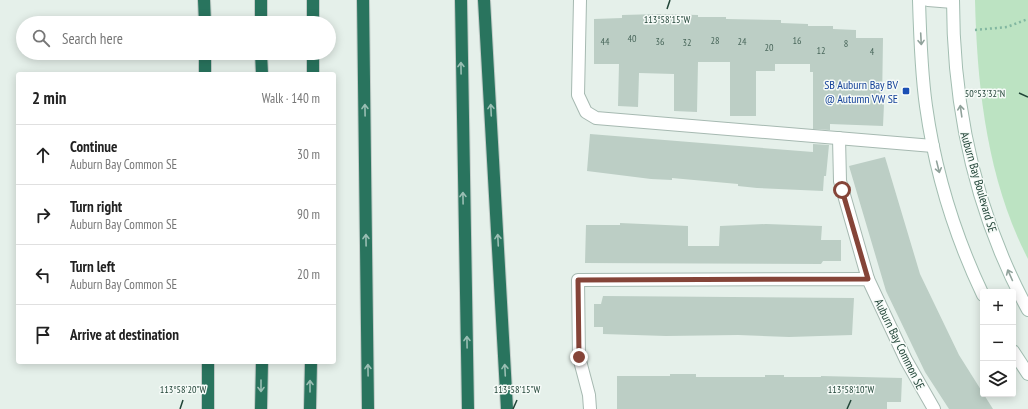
<!DOCTYPE html>
<html lang="en">
<head>
<meta charset="utf-8">
<style>
  :root { --surface:#fff; --page:#f6f6f6; --text:#222; --muted:#767676; --line:#e0e0e0 }
  body { margin:0; font-family:"PT Sans Narrow",sans-serif; background:var(--page); color:var(--text) }
  .controls { position:absolute; right:12px; bottom:12px; display:grid; overflow:hidden; border-radius:4px; box-shadow:0 2px 10px #0003 }
  .controls button { width:36px; height:36px; display:grid; place-items:center; padding:0; border:0; border-bottom:1px solid var(--line); background:var(--surface); color:var(--text); font:20px sans-serif }
  .stop { position:absolute; width:12px; height:12px; margin:-9px; border:3px solid #854438; border-radius:50%; background:#fff }
  .stop.end { background:#854438; border-color:#fff; box-shadow:0 1px 4px #0008 }
  .list { margin:0; padding:0; list-style:none }
  h2 { display:flex; justify-content:space-between; align-items:center; height:52px; margin:0; padding:0 16px; font-size:17px }
  h2 small { font-size:13px; font-weight:400; color:var(--muted) }
  .list li { display:grid; grid-template-columns:26px 1fr auto; gap:12px; align-items:center; box-sizing:border-box; height:60px; padding:0 16px; border-top:1px solid var(--line) }
  .list b { display:block; font-size:15px; white-space:nowrap }
  .list p { margin:0; font-size:13px; white-space:nowrap; color:var(--muted) }
  .list em { font-size:13px; font-style:normal; color:var(--muted) }
  .icon { flex:none; width:22px; height:22px; fill:none; stroke:currentColor; stroke-width:2; stroke-linecap:round; stroke-linejoin:round }
  .map { position:relative; flex:none; width:1028px; height:409px; overflow:hidden }
  .search { position:absolute; background:var(--surface); box-shadow:0 2px 10px #0003; left:16px; top:16px; width:320px; height:44px; display:flex; align-items:center; gap:10px; box-sizing:border-box; padding:0 14px; border-radius:22px; color:var(--muted); font-size:15px }
  .panel { position:absolute; background:var(--surface); box-shadow:0 2px 10px #0003; left:16px; top:72px; width:320px; height:292px; border-radius:4px }
  .map>svg:first-child { display:block }
  .green { fill:#bce3c2 }
  .building { fill:#bccec5 }
  .lines { fill:none; stroke-linecap:round; stroke-linejoin:round }
  .lane-casing { stroke:#a6b9b1; stroke-width:14 }
  .street-casing { stroke:#a6b9b1; stroke-width:14 }
  .secondary-casing { stroke:#a2bdb1; stroke-width:14 }
  .highway-casing { stroke:#c1cbc7; stroke-width:14 }
  .path { stroke:#82b7a1; stroke-width:2.5; stroke-dasharray:2 3; stroke-linecap:butt }
  .lane { stroke:#fff; stroke-width:12 }
  .street { stroke:#fff; stroke-width:12 }
  .secondary { stroke:#fff; stroke-width:12 }
  .highway { stroke:#29745e; stroke-width:12 }
  .oneway { stroke:#90a29b }
  .oneway2 { stroke:#9abeb3 }
  .route { stroke:#854438; stroke-width:5 }
  .ticks { fill:none; stroke:#214437; stroke-width:1.5 }
  .transit-dot { fill:#1a4fb4; stroke:#f6fbf8; stroke-width:1.5 }
  .labels { text-anchor:middle; dominant-baseline:central; stroke-width:3; stroke-linejoin:round; paint-order:stroke }
  .number-label { font-size:10px; fill:#48665a }
  .transit-label { font-size:12px; fill:#164399; stroke:#f6fbf8; text-anchor:end }
  .street-label { font-size:12px; fill:#214437; stroke:#f6fbf8 }
  .ticks-label { font-size:10px; text-anchor:middle; fill:#214437; stroke:#f6fbf8; stroke-width:3; stroke-linejoin:round; paint-order:stroke }
</style>
</head>
<body>
<div class="map">
<svg width="1028" height="409" viewBox="0 0 1028 409">
  <rect width="100%" height="100%" fill="#e5f0ea"/>
  <path class="green" d="M975,0H1028V259C987,180 977,87 975,0Z"/>
  <g class="building">
    <polygon points="659,14 698,15 698,17 726,17 726,19 781,20 781,23 808,24 808,26 833,26 833,29 856,30 856,38 883,38 882,104 884,104 883,126 830,124 830,130 813,129 813,72 810,72 810,64 775,64 775,71 756,71 756,116 730,116 730,62 698,62 697,112 674,111 674,74 639,73 638,107 618,106 619,64 594,64 594,19 622,18 622,15"/>
    <polygon points="590,134 813,152 813,144 829,145 826,176 824,176 823,191 757,188 738,186 738,184 672,178 672,180 651,179 587,171"/>
    <polygon points="885,157 920,274 959,355 993,409 949,409 925,372 886,291 849,166"/>
    <polygon points="620,223 688,226 688,246 719,246 720,226 766,224 822,226 821,240 841,240 841,261 823,261 821,264 585,263 586,225 620,225"/>
    <polygon points="603,296 854,298 852,335 789,337 738,335 666,336 603,334 603,327 594,327 594,304 601,304"/>
    <polygon points="670,374 696,374 696,377 765,377 765,375 784,375 784,377 821,377 821,376 902,378 901,402 887,402 887,409 617,409 617,376 670,376"/>
  </g>
  <g class="lines">
    <g class="lane-casing">
      <g id="lane">
        <polyline points="580,0 578,95 586,112 596,118 933,146"/>
        <polyline points="839,138 840,181 868,279"/>
        <polyline points="590,409 589,395 579,357 578,280 868,279 906,360 934,409"/>
      </g>
    </g>
    <g class="street-casing">
      <polyline id="street" points="928,0 953,2"/>
    </g>
    <g class="secondary-casing">
      <g id="secondary">
        <path d="M919,0C920,35 921,71 926,106C935,171 955,236 983,295"/>
        <path d="M953,0C953,108 976,214 1028,310"/>
        <polyline points="1013,351 1028,374"/>
      </g>
    </g>
    <g class="highway-casing">
      <g id="highway">
        <polyline points="204,0 205,23"/>
        <polyline points="261,0 261,23"/>
        <polyline points="363,0 368,409"/>
        <polyline points="461,0 468,409"/>
        <polyline points="484,0 507,409"/>
        <polyline points="313,23 313,0"/>
        <polyline points="205,53 205,74"/>
        <polyline points="261,53 262,74"/>
        <polyline points="313,74 313,53"/>
        <polyline points="208,362 208,409"/>
        <polyline points="261,409 262,362"/>
        <polyline points="310,409 311,362"/>
      </g>
    </g>
    <polyline class="path" points="975,30 1007,27 1028,19"/>
    <use href="#lane" class="lane"/>
    <use href="#street" class="street"/>
    <use href="#secondary" class="secondary"/>
    <use href="#highway" class="highway"/>
  </g>
  <defs><path id="oneway-shaft" d="M-6 0H5M1.5-3L5.5 0L1.5 3" fill="none" stroke-width="1.6" stroke-linecap="round" stroke-linejoin="round"/></defs>
  <g class="oneway">
    <use href="#oneway-shaft" transform="translate(921 39) rotate(87)"/>
    <use href="#oneway-shaft" transform="translate(961 111) rotate(-98)"/>
    <use href="#oneway-shaft" transform="translate(938 167) rotate(76)"/>
    <use href="#oneway-shaft" transform="translate(1010 275) rotate(-114)"/>
  </g>
  <g class="oneway2">
    <use href="#oneway-shaft" transform="translate(461 68) rotate(-91)"/>
    <use href="#oneway-shaft" transform="translate(365 110) rotate(-91)"/>
    <use href="#oneway-shaft" transform="translate(491 110) rotate(-93)"/>
    <use href="#oneway-shaft" transform="translate(463 198) rotate(-91)"/>
    <use href="#oneway-shaft" transform="translate(366 240) rotate(-91)"/>
    <use href="#oneway-shaft" transform="translate(498 240) rotate(-93)"/>
    <use href="#oneway-shaft" transform="translate(467 342) rotate(-91)"/>
    <use href="#oneway-shaft" transform="translate(368 370) rotate(-91)"/>
    <use href="#oneway-shaft" transform="translate(505 370) rotate(-93)"/>
    <use href="#oneway-shaft" transform="translate(261 386) rotate(90)"/>
    <use href="#oneway-shaft" transform="translate(310 386) rotate(-90)"/>
  </g>
  <g class="lines">
    <polyline class="route" points="579,357 578,280 868,279 842,190"/>
  </g>
  <path class="ticks" d="M667,9L670,0M1019,93L1028,97M180,409L183,400M513,409L517,400M847,409L851,400"/>
  <rect class="transit-dot" x="902" y="87" width="8" height="8" rx="2"/>
  <g class="labels">
    <g class="number-label">
      <text x="632" y="38">40</text>
      <text x="715" y="40">28</text>
      <text x="797" y="40">16</text>
      <text x="605" y="41">44</text>
      <text x="660" y="41">36</text>
      <text x="742" y="41">24</text>
      <text x="687" y="42">32</text>
      <text x="846" y="43">8</text>
      <text x="769" y="47">20</text>
      <text x="821" y="50">12</text>
      <text x="872" y="51">4</text>
    </g>
    <g class="transit-label">
      <text x="898" y="84">SB Auburn Bay BV<tspan x="898" dy="14">@ Autumn VW SE</tspan></text>
    </g>
    <g class="street-label">
      <text transform="translate(979 182) rotate(74)">Auburn Bay Boulevard SE</text>
      <text transform="translate(900 344) rotate(64)">Auburn Bay Common SE</text>
    </g>
  </g>
  <g class="ticks-label">
    <text x="667" y="23">113°58'15"W</text>
    <text x="985" y="97">50°53'32"N</text>
    <text x="183" y="393">113°58'20"W</text>
    <text x="517" y="393">113°58'15"W</text>
    <text x="851" y="393">113°58'10"W</text>
  </g>
</svg>
<div class="controls">
<button>+</button>
<button>−</button>
<button><svg class="icon" aria-label="layers" viewBox="0 0 24 24"><path d="M12 4l9 5-9 5-9-5zM3 14l9 5 9-5"/></svg></button>
</div>
<div class="stop" style="left:842px;top:190px"></div>
<div class="stop end" style="left:579px;top:357px"></div>
<div class="search"><svg class="icon" aria-label="search" viewBox="0 0 24 24"><circle cx="10" cy="10" r="6"/><path d="M15 15l6 6"/></svg>Search here</div>
<section class="panel">
<h2>2 min<small>Walk · 140 m</small></h2>
<ul class="list">
<li><svg class="icon" aria-label="ahead" viewBox="0 0 24 24"><path d="M12 20V5M6 11l6-6 6 6"/></svg><div><b>Continue</b><p>Auburn Bay Common SE</p></div><em>30 m</em></li>
<li><svg class="icon" aria-label="right" viewBox="0 0 24 24"><path d="M7 20v-9h11M14 6l5 5-5 5"/></svg><div><b>Turn right</b><p>Auburn Bay Common SE</p></div><em>90 m</em></li>
<li><svg class="icon" aria-label="left" viewBox="0 0 24 24"><path d="M17 20v-9H6M10 6l-5 5 5 5"/></svg><div><b>Turn left</b><p>Auburn Bay Common SE</p></div><em>20 m</em></li>
<li><svg class="icon" aria-label="arrive" viewBox="0 0 24 24"><path d="M6 21V4h12l-3 4 3 4H6"/></svg><div><b>Arrive at destination</b></div></li>
</ul>
</section>
</div>
</body>
</html>
